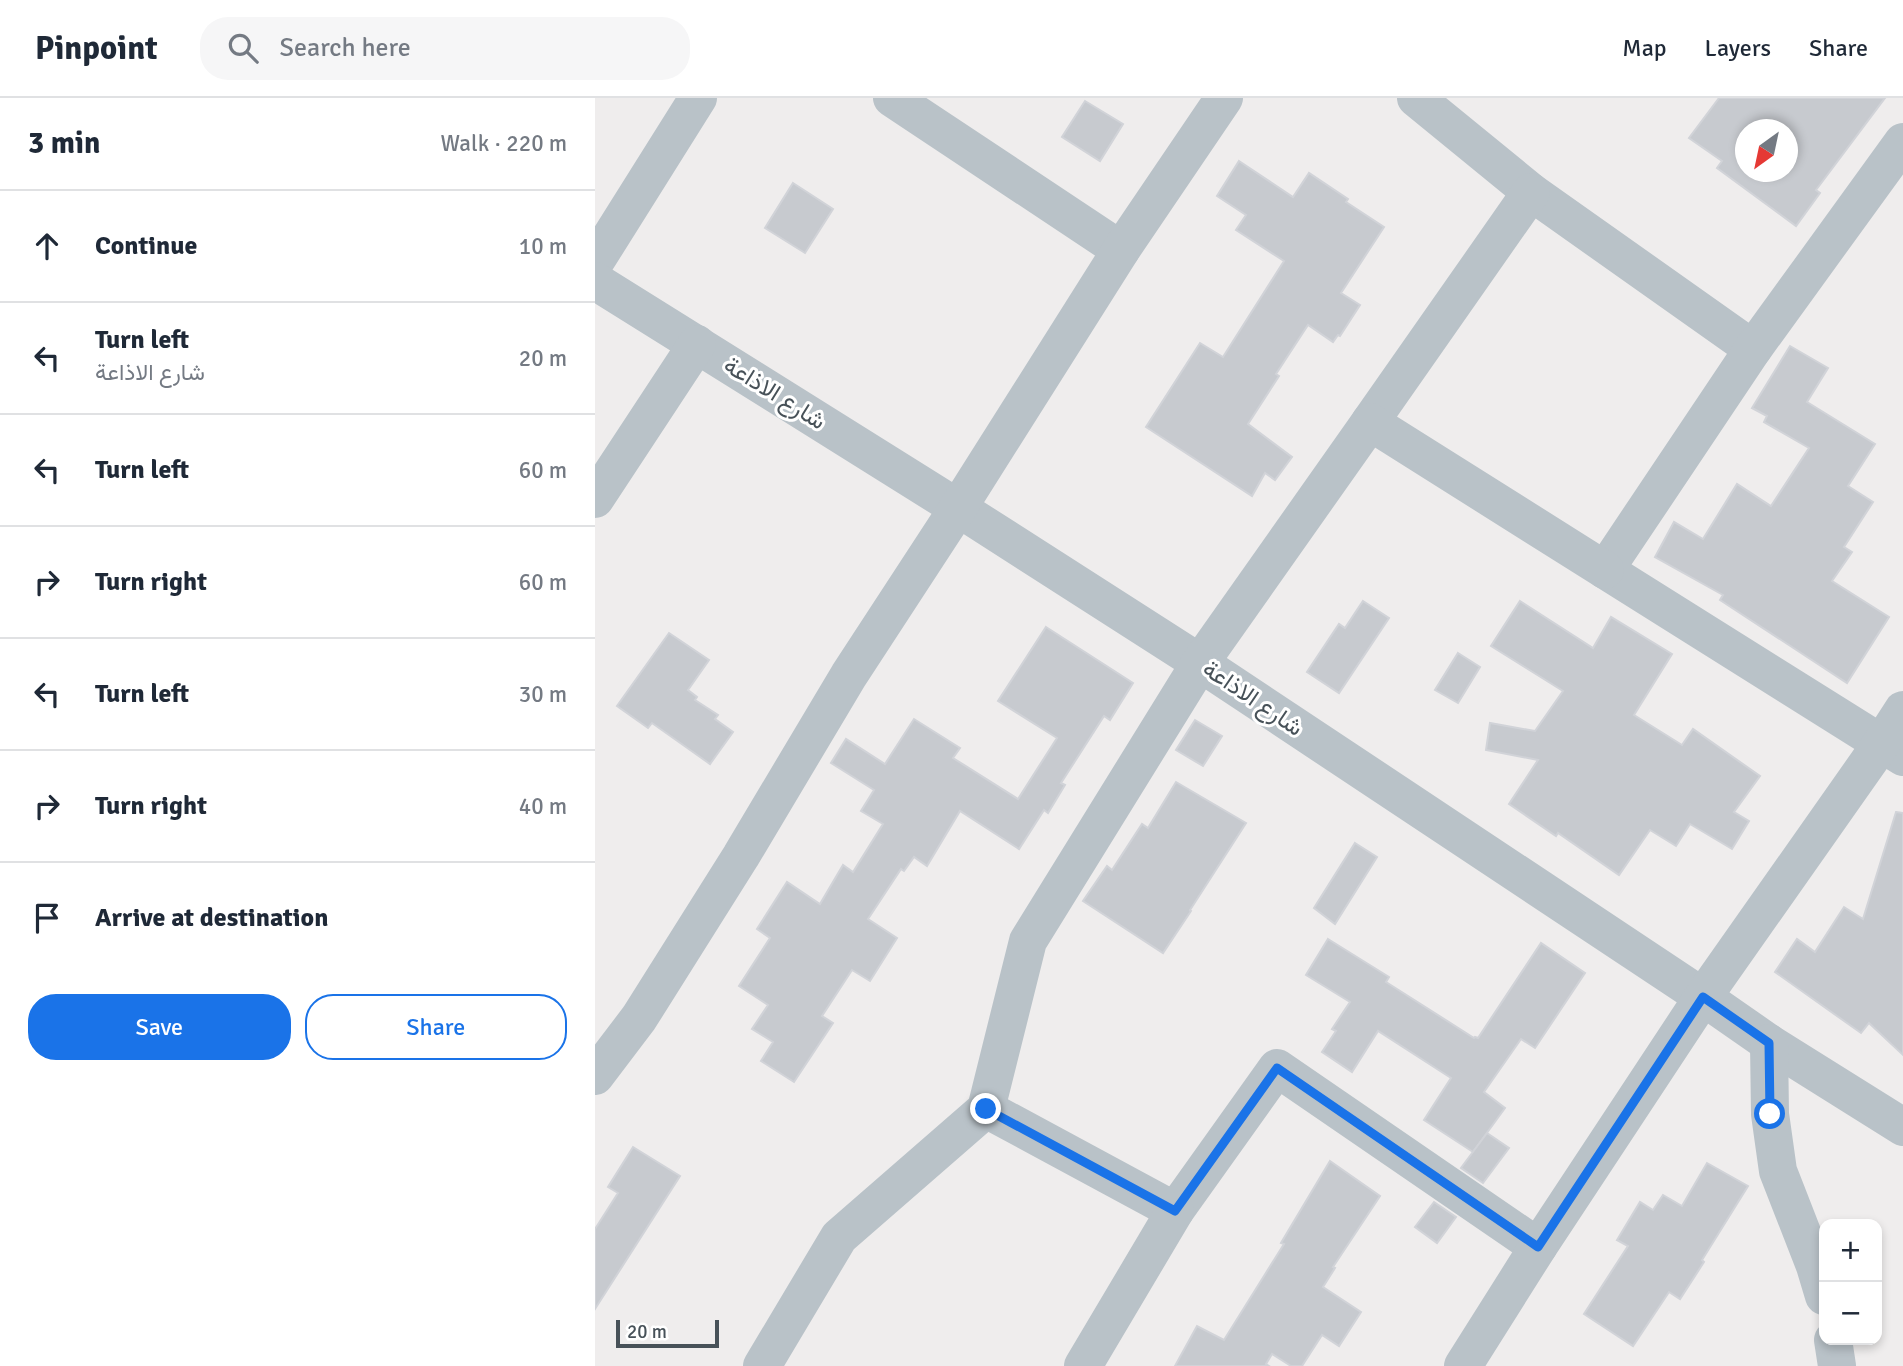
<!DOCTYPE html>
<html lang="en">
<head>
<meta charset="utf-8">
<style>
  :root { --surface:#fff; --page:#f6f6f7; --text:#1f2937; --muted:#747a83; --line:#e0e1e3; --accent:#1a73e8 }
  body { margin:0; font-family:Signika,Vazirmatn,sans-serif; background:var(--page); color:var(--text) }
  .controls { position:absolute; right:21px; bottom:21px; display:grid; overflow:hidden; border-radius:14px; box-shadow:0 4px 10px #0003 }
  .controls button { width:63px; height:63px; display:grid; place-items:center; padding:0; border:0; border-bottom:2px solid var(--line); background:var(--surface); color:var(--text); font:35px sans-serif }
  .compass { position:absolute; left:1140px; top:21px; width:63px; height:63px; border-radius:50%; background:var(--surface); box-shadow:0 4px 10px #0003; rotate:213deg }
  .scale { position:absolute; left:21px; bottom:18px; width:103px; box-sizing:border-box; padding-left:7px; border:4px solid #475158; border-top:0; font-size:19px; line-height:24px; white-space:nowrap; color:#475158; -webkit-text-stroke:5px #fff; paint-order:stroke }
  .stop { position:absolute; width:21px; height:21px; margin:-16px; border:5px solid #1a73e8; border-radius:50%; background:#fff }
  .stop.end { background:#1a73e8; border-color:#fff; box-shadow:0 2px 7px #0008 }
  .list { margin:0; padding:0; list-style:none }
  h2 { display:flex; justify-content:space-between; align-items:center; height:91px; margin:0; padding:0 28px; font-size:30px }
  h2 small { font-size:23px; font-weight:400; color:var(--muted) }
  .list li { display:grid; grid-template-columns:46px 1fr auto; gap:21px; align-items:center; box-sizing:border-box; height:112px; padding:0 28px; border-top:2px solid var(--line) }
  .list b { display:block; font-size:26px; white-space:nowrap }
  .list p { margin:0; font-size:23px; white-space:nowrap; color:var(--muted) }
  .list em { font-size:23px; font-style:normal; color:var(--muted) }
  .actions { display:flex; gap:14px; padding:21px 28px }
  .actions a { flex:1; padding:16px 0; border:2px solid var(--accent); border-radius:28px; text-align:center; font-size:24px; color:var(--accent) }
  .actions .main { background:var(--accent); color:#fff }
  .icon { flex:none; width:38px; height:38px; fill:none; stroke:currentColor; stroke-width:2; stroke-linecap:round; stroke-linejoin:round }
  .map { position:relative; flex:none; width:1308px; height:1268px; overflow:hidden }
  header { display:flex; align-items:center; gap:42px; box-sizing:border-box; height:98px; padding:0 35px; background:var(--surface); border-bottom:2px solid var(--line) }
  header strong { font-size:33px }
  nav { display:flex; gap:38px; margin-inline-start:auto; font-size:24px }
  .search { width:490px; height:63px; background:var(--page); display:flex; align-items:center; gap:18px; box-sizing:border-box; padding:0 24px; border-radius:28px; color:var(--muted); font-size:26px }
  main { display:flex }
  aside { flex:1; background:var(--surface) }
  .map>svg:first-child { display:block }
  .building { fill:#c7cacf; stroke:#d1d3d8; stroke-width:2; fill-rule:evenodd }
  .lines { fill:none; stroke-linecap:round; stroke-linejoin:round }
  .minor { stroke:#b9c2c8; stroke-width:38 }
  .route { stroke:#1a73e8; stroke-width:9 }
  .labels { text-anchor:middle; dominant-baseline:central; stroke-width:6; stroke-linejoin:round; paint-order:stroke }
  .street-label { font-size:24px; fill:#475158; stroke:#fff }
</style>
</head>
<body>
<header>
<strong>Pinpoint</strong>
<div class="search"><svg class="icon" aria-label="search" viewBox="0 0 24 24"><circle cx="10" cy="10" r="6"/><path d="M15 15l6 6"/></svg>Search here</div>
<nav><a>Map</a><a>Layers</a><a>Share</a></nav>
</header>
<main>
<aside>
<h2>3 min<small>Walk · 220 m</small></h2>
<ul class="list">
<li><svg class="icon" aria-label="ahead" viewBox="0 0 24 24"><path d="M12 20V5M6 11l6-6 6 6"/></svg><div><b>Continue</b></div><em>10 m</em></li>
<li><svg class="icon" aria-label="left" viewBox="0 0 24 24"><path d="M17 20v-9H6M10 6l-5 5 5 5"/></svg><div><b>Turn left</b><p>شارع الاذاعة</p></div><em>20 m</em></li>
<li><svg class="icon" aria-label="left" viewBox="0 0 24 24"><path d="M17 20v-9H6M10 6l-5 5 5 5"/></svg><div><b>Turn left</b></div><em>60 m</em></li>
<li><svg class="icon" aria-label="right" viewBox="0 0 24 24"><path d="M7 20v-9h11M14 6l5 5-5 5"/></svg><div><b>Turn right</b></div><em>60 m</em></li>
<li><svg class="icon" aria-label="left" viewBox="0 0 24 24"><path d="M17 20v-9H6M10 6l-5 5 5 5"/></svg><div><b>Turn left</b></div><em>30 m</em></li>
<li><svg class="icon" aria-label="right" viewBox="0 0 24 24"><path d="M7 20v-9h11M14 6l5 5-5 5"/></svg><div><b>Turn right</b></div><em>40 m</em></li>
<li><svg class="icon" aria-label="arrive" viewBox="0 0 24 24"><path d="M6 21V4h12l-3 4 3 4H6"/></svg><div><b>Arrive at destination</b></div></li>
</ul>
<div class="actions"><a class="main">Save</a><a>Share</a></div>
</aside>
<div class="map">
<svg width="1308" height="1268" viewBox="0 0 1308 1268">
  <rect width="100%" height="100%" fill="#efeded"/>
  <g class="building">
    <path d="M1124,0H1290L1221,92L1225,95L1201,128L1122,70L1127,63L1094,40ZM1151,32H1193V74H1151Z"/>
    <polygon points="490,3 528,26 505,63 467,39"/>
    <polygon points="644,63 698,99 714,75 753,101 751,104 789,129 746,195 765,207 745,238 743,237 738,244 713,227 681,276 684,278 653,326 697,359 680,382 670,375 657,398 551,329 605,245 628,259 689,163 641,132 651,117 622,98"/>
    <polygon points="198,85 238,111 210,155 170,130"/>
    <polygon points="1195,248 1233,270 1212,304 1280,346 1253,388 1278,404 1249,449 1257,454 1237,483 1294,519 1252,585 1125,502 1128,497 1060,459 1079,424 1108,441 1142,386 1176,408 1214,350 1169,324 1172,318 1157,310"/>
    <polygon points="768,503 794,520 744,595 712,574 744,526 750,530"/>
    <polygon points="925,503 998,550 1016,519 1077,556 1039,617 1087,647 1098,631 1165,678 1139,714 1154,723 1137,751 1095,726 1081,748 1055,732 1024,777 963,735 961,738 914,706 943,662 891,652 895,625 940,633 968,593 896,548"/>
    <polygon points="451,529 538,585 515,622 509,618 466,685 470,687 453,715 449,712 424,751 365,713 332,768 319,759 309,773 306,771 273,821 302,840 275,883 257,872 227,918 238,925 199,984 166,963 178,944 157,931 173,907 144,888 175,840 162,831 192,784 225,806 248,767 258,774 288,726 266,713 279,692 236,665 251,641 290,666 319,621 365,650 358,660 423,701 462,640 403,603"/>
    <polygon points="74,535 114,562 93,592 102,599 100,602 123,617 120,621 138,634 115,666 57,625 53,630 22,608"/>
    <polygon points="863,555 885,569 863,605 840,592"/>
    <polygon points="600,622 627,638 608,668 581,652"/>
    <polygon points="581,684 651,725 595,812 596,813 568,855 488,803 512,768 517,772 547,726 553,730"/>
    <polygon points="1301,714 1308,715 1308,957 1274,925 1266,935 1180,874 1202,841 1220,854 1249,809 1268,821"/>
    <polygon points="760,745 782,759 740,826 719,810"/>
    <polygon points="733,841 794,879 791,884 879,940 880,939 883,940 946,845 990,875 940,950 926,941 889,994 910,1010 878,1054 829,1022 856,980 783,933 757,974 727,954 741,933 737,931 755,904 711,877"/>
    <polygon points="892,1035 914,1050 888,1085 866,1070"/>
    <polygon points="38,1049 85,1078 0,1211 0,1131 23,1095 13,1089"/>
    <polygon points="735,1063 785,1098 738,1169 740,1170 728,1189 766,1214 744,1248 727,1237 707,1268 696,1268 677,1256 671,1266 674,1268 580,1268 602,1228 629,1242 689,1146 686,1145"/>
    <polygon points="1112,1065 1153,1088 1107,1162 1109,1164 1085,1201 1074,1194 1038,1248 989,1216 1033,1148 1022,1142 1045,1104 1058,1112 1068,1097 1087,1108"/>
    <polygon points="839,1104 861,1119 842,1145 820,1129"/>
  </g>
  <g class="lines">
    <g class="minor">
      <polyline points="297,0 526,152"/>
      <polyline points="821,0 936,94 1158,251"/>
      <polyline points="1308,44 1158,251 1010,472 1308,659"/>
      <polyline points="0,164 103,0"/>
      <polyline points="0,183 363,410 605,565 1108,899 1174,945 1308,1029"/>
      <polyline points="775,324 936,94"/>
      <polyline points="0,401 102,246"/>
      <polyline points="1174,945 1175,1016 1183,1073 1220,1168 1229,1198"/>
      <polyline points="0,978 44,920 146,758 254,577 363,410 526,152 629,0"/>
      <polyline points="391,1011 580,1113 682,970 943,1149"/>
      <polyline points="1238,1242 1242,1268"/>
      <polyline points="167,1268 244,1139 391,1011 433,843 605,565 775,324 1010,472"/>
      <polyline points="488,1268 580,1113"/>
      <polyline points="868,1268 943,1149 1108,899 1286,646 1308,612"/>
    </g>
  </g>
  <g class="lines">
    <polyline class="route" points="391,1011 580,1113 682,970 943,1149 1108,899 1174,945 1175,1016"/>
  </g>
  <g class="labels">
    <g class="street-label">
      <text transform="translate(180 295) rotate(32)">شارع الاذاعة</text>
      <text transform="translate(658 600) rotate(34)">شارع الاذاعة</text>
    </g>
  </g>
</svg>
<div class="controls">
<button>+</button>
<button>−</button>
</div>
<svg class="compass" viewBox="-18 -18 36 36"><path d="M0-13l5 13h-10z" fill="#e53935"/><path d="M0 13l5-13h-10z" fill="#747a83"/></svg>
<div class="scale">20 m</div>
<div class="stop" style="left:1175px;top:1016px"></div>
<div class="stop end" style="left:391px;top:1011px"></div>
</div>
</main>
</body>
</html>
